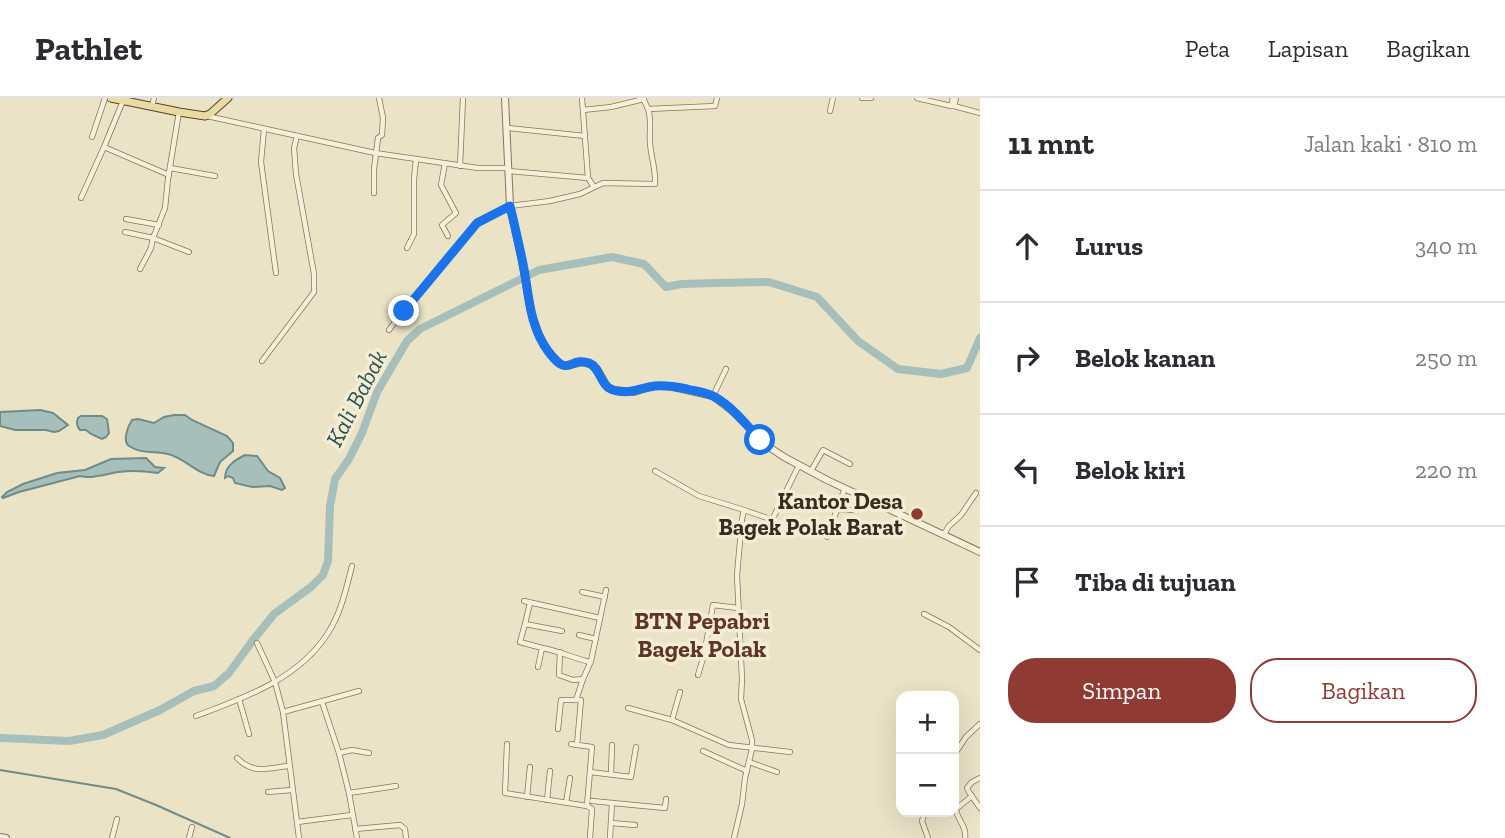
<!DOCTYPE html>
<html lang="id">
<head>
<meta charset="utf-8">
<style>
  :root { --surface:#fff; --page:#f2f2f3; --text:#2b2b33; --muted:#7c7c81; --line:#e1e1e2; --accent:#8f3a32 }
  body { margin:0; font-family:"Zilla Slab",serif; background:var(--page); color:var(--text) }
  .controls { position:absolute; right:21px; bottom:21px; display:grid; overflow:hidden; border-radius:14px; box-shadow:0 7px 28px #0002 }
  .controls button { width:63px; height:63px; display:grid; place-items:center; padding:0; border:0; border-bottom:2px solid var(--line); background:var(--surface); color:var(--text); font:35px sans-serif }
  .stop { position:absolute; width:21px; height:21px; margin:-16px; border:5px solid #1a73e8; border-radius:50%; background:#fff }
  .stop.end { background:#1a73e8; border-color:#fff; box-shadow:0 2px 7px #0008 }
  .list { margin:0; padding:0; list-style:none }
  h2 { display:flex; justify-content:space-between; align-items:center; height:91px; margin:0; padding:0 28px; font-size:30px }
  h2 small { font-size:23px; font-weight:400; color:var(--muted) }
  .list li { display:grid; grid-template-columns:46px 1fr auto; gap:21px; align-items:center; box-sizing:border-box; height:112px; padding:0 28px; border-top:2px solid var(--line) }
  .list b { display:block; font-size:26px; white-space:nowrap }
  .list em { font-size:23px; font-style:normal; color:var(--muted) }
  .actions { display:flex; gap:14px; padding:21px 28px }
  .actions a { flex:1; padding:16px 0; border:2px solid var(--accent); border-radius:28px; text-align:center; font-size:24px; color:var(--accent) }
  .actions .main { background:var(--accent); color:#fff }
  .icon { flex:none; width:38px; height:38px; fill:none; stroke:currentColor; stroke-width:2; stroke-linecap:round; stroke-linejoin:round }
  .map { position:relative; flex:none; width:980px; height:740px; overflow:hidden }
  header { display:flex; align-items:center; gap:42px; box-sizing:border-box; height:98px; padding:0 35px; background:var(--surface); border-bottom:2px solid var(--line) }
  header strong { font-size:33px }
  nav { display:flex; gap:38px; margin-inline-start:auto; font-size:24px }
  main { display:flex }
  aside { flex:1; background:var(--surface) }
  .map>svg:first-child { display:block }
  .water { fill:#a7bfba; stroke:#6f8c88; stroke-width:2 }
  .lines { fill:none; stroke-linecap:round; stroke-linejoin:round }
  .stream { stroke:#6f8c88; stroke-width:2 }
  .river { stroke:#a7bfba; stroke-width:8 }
  .minor-casing { stroke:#85765d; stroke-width:6 }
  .tertiary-casing { stroke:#85765d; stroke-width:8 }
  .primary-casing { stroke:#534431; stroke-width:9 }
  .minor { stroke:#f6f0d9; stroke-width:4.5 }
  .tertiary { stroke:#f6f0d9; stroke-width:6 }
  .primary { stroke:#ebdba1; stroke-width:7 }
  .route { stroke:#1a73e8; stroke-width:9 }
  .poi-dot { fill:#8f3a32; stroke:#f3edd5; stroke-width:2.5 }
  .labels { text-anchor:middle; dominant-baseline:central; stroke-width:7; stroke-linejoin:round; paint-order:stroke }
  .poi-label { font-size:23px; font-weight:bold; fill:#362d20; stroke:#f3edd5; text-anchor:end }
  .water-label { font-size:24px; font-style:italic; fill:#305354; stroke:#f3edd5 }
  .neighbourhood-label { font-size:24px; font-weight:bold; fill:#5f3523; stroke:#f3edd5 }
</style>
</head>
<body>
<header>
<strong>Pathlet</strong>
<nav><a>Peta</a><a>Lapisan</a><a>Bagikan</a></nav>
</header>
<main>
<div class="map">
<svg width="980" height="740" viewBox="0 0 980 740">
  <rect width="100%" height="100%" fill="#ebe3c6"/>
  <g class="water">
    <polygon points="40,312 53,315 68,327 59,333 54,334 46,332 15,332 0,328 0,314"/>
    <path d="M174,317H185L192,322L227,338L233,345V353L220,364L214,378C196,376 185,360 168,356C156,353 140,356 129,348C122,343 128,328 132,322L138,321L154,325L164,319Z"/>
    <path d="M81,318H102L107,321L109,335L106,339L102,341L91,336L86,332H80C77,329 76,324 78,320Z"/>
    <path d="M245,357L257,358L268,373L280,380L285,390L282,392L270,388L252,389L235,385L233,380L228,378L225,380C225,368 235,362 245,357Z"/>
    <path d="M146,360L155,369L164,370L158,375C145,373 132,372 119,374C105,376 93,381 80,378L19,394L3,400L2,399L7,394L23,386L57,375L85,372L111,361Z"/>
  </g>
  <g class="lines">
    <polyline class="stream" points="0,672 116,691 156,707 230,740"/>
    <polyline class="river" points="0,640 69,643 103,637 160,612 194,593 214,588 229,575 253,542 274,516 311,489 323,477 328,463 330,408 335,381 349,361 362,335 377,294 407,243 420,231 539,172 612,159 644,166 666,189 682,186 716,185 769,184 817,199 858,243 898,271 941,276 967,270 980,240"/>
    <g class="minor-casing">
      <g id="minor">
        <polyline points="582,0 588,80 594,89"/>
        <polyline points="643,0 648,11 715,8 717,0"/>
        <polyline points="862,0 871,0"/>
        <polyline points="917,0 951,8"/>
        <polyline points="123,3 104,49 169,77"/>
        <polyline points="152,8 154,0"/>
        <polyline points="951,8 953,0"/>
        <polyline points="952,8 954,8 956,0"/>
        <polyline points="954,8 980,15"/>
        <polyline points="583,12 611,9 644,1"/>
        <polyline points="830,13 833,0"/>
        <polyline points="179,14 168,81 165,110 153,140 189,154"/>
        <polyline points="207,18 375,55 478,70 508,70"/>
        <polyline points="507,30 585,38"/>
        <polyline points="264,31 261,64 276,175"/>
        <polyline points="92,39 105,0"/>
        <polyline points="445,65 441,87 456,115 442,127 448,138"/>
        <polyline points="460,68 463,0"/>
        <polyline points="170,70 215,78"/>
        <polyline points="509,73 588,80"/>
        <polyline points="374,95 374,71 378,40 382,37 383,20 379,0"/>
        <polyline points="81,100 104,49"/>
        <polyline points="126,121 159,127"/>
        <polyline points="125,134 153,140 151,150 140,171"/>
        <polyline points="407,150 414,136 414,81 416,62"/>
        <path d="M389,232L400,217L477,125L510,108L550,103L580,96L603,85L655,86C656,72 651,59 650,45C649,34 652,22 648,11"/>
        <polyline points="262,263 314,194 314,176 296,76 294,50 297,38"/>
        <polyline points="713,298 726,271"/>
        <polyline points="655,373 699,398 744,412"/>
        <polyline points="811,373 823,352 850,366"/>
        <polyline points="836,412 852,412"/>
        <polyline points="944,436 949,428 961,417 976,395"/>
        <polyline points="827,439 845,390"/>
        <polyline points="582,494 605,499"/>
        <polyline points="524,503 600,520"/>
        <polyline points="924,516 949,529 980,552"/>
        <polyline points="525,526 530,505"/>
        <polyline points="579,537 596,541"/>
        <polyline points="257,545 275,584 283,614 299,740"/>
        <polyline points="542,550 520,544 525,526 562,533"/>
        <polyline points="560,554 559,577 573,582 583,581 576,602"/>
        <path d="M538,569L542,550C559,553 573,560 590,564"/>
        <polyline points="698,577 704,557 713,507 738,510"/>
        <polyline points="583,581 591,563 606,492"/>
        <polyline points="239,601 249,636"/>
        <polyline points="322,604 339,655 349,695 357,740"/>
        <polyline points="628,610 672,622 729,647 790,654"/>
        <polyline points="283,614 359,593"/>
        <path d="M196,618C244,600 299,581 328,535C341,515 346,491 352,468"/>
        <polyline points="672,622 680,594"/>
        <polyline points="558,631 561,602 581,602 577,647"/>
        <polyline points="507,646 505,695 587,708 592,711 590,740"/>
        <polyline points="571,646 592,649 587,708"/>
        <polyline points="703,653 747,673"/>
        <polyline points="339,655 352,652 369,655"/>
        <polyline points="954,657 966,639 980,626"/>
        <path d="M237,660C254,677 267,670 289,668"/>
        <polyline points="749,664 777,674"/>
        <polyline points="590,674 631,679 636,649"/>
        <polyline points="611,676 612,647"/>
        <polyline points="980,680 972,684 967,690 969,694 980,710"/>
        <polyline points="268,694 292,692"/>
        <polyline points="349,695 396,688"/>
        <polyline points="527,699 530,669"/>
        <polyline points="547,702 550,673"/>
        <polyline points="592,703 665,710 666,701"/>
        <polyline points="566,705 570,680"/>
        <polyline points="925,714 922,723 928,740"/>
        <polyline points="297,724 352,717"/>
        <polyline points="611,725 635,727"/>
        <polyline points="355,731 400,727 405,731 406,740"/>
        <polyline points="112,740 117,721"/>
        <polyline points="189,740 192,729"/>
        <polyline points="610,740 612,705"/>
        <polyline points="734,740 742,706 745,680 752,651 752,642 741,601 742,581 737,477 742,421 744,412 770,421 773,420 799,367"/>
        <path d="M965,740C967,728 957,722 956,711L972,698"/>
      </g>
    </g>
    <g class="tertiary-casing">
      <g id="tertiary">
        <polyline points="505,0 510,108 522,163 531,214 539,237 547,252 560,266 566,268 582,264 590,266 597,271 608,290 614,292 634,294 653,288 669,288 713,298 730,311 769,349 784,359 827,382 980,454"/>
        <polyline points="0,739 6,740"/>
      </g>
    </g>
    <g class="primary-casing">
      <polyline id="primary" points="111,0 179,14 205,18 210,16 228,0"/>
    </g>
    <use href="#minor" class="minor"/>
    <use href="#tertiary" class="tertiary"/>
    <use href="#primary" class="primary"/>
  </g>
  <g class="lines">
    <path class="route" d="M404,213L477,125L510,108C515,129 520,150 524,171C529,199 530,229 548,253C569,282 569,258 589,265C601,270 600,288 613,292C630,297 639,290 655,288C666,287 677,289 687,291C695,293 705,294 713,298C731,307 747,327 760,342"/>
  </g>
  <circle class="poi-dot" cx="917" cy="416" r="7"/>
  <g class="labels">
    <g class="poi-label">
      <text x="903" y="403">Kantor Desa<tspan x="903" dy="26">Bagek Polak Barat</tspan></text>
    </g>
    <g class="water-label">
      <text transform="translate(356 300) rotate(-63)">Kali Babak</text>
    </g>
    <g class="neighbourhood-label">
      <text x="702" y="522">BTN Pepabri<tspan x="702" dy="28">Bagek Polak</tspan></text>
    </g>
  </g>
</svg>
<div class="controls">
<button>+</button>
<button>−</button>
</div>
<div class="stop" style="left:760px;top:342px"></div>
<div class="stop end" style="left:404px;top:213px"></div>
</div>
<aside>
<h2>11 mnt<small>Jalan kaki · 810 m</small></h2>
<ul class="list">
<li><svg class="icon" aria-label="ahead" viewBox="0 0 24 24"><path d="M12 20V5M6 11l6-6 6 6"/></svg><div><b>Lurus</b></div><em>340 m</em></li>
<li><svg class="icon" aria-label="right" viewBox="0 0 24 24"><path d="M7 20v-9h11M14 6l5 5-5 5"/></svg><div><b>Belok kanan</b></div><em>250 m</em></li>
<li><svg class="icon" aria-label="left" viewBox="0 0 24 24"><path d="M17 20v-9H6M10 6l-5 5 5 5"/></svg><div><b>Belok kiri</b></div><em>220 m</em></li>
<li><svg class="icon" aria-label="arrive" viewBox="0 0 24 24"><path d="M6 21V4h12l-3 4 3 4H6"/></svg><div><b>Tiba di tujuan</b></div></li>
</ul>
<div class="actions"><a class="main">Simpan</a><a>Bagikan</a></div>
</aside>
</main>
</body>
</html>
